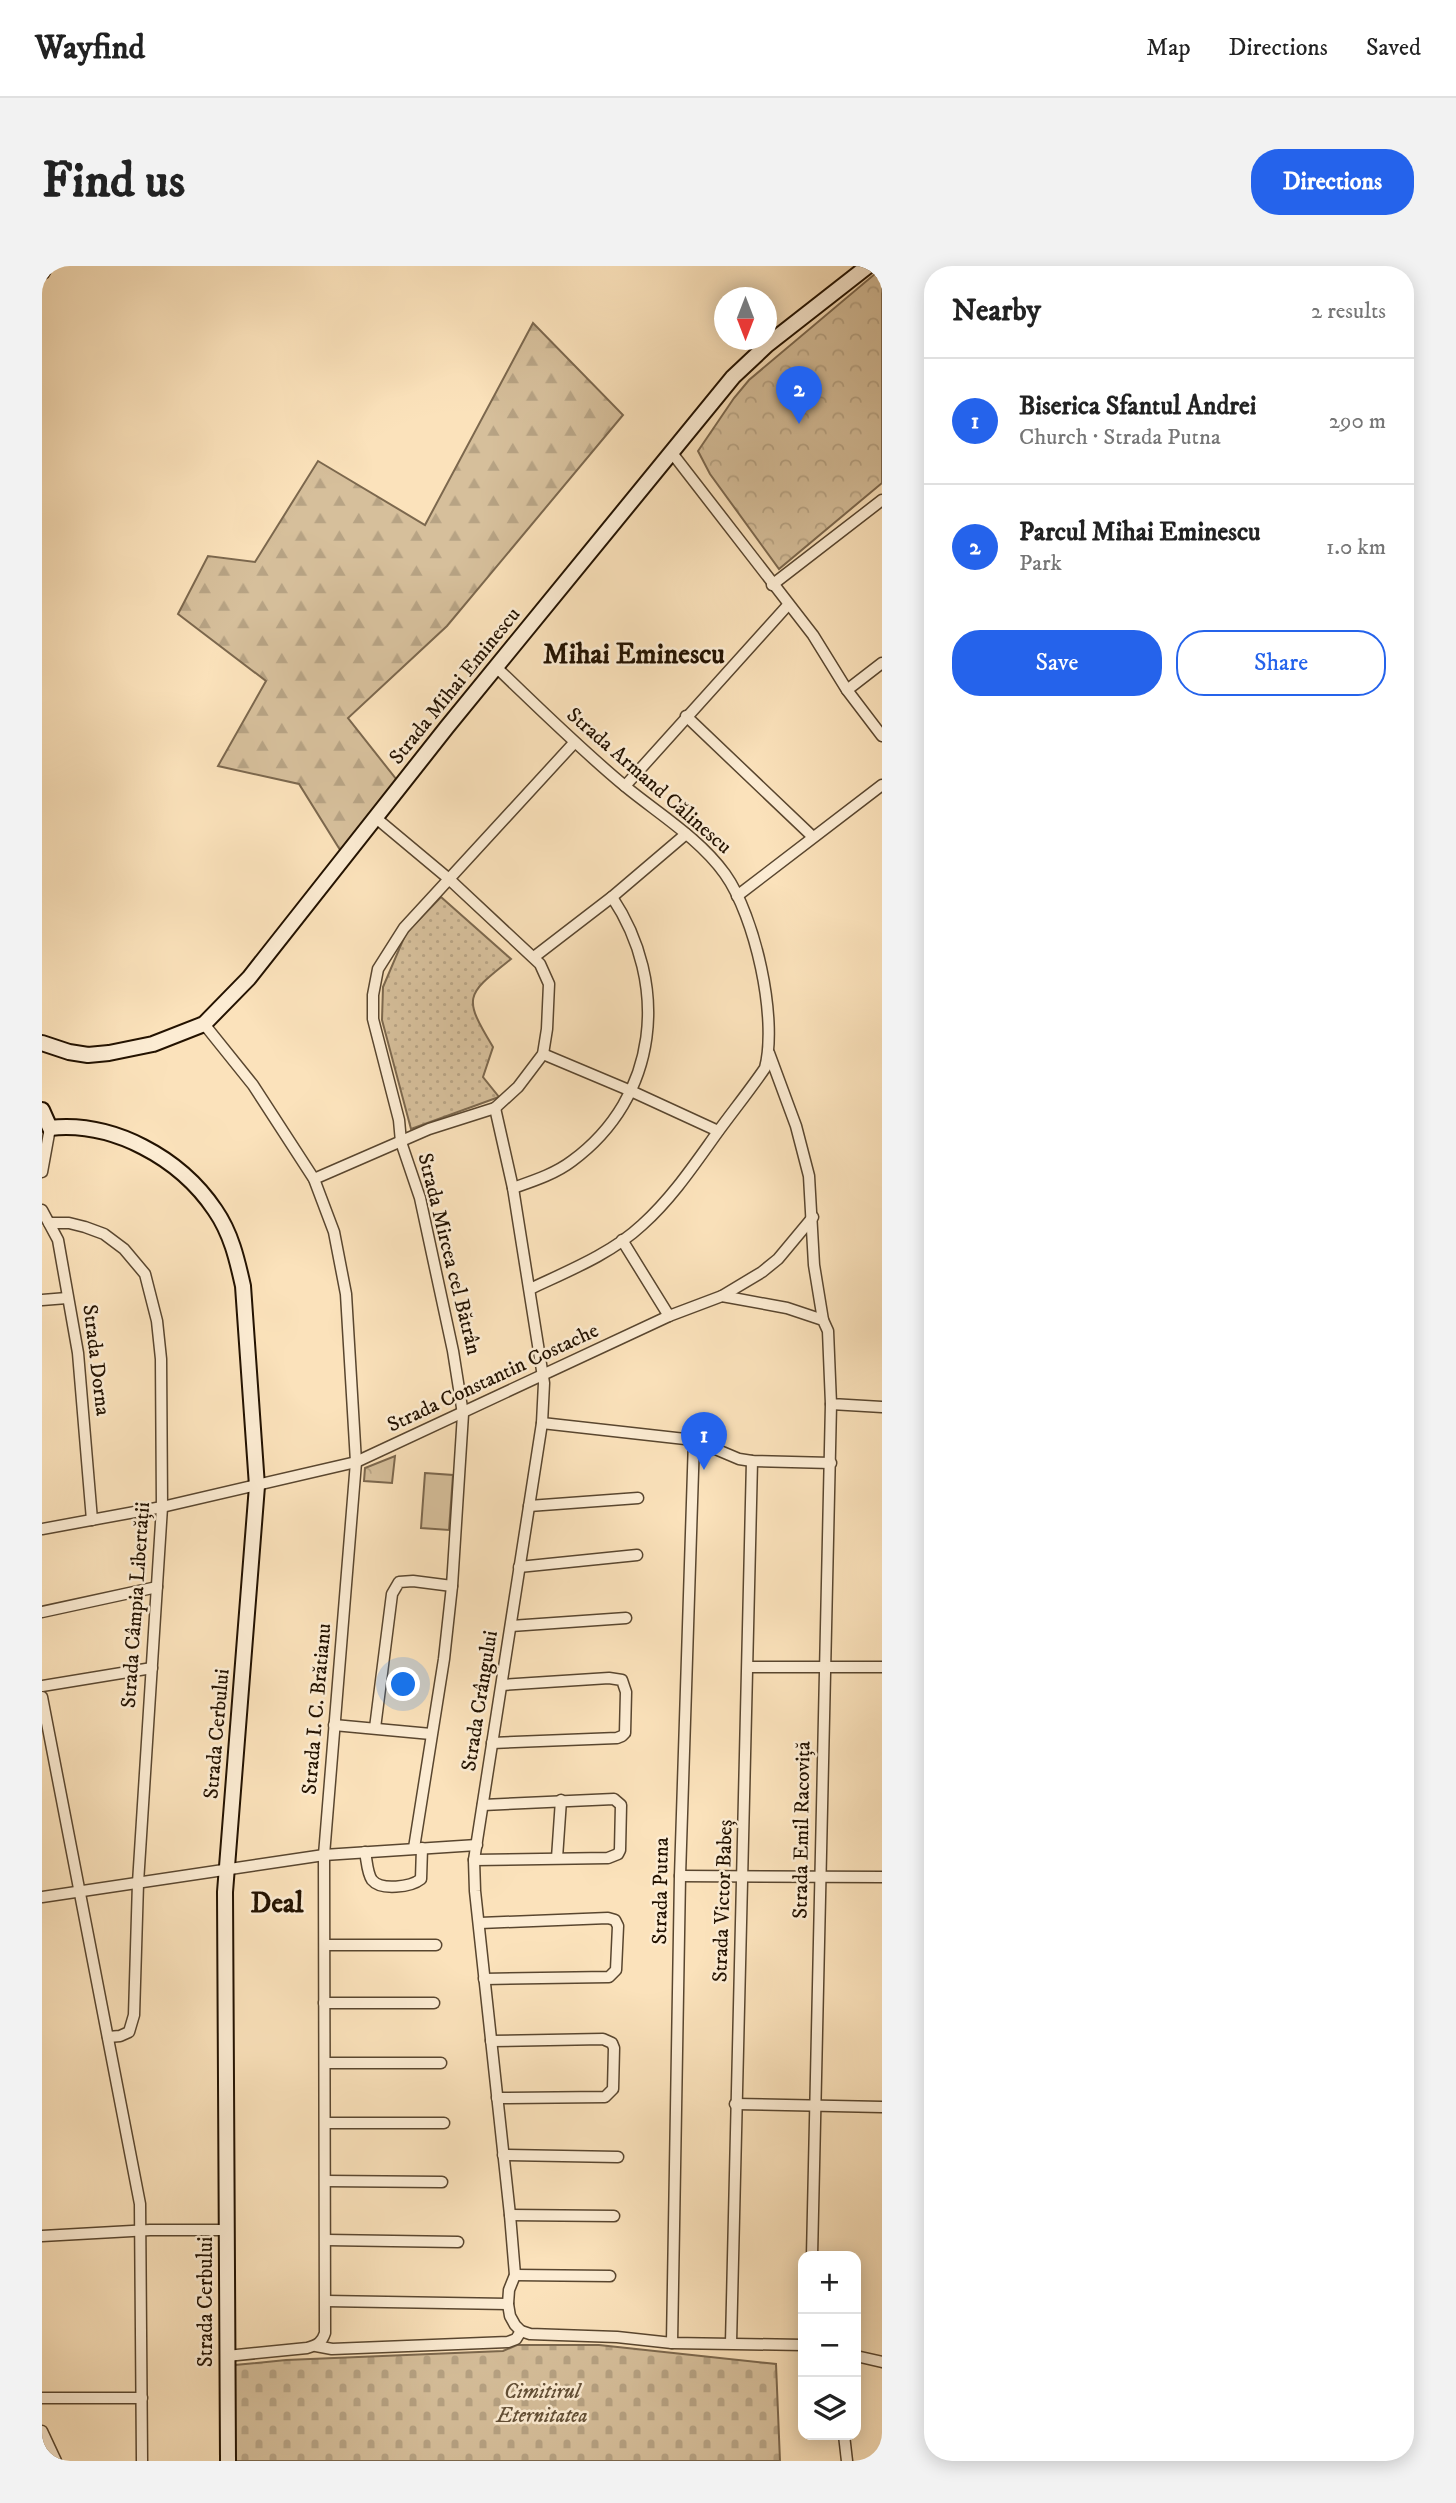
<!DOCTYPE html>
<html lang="en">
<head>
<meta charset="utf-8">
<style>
  :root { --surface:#fff; --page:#f2f2f2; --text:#222; --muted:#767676; --line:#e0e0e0; --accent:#2563eb }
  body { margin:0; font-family:"IM FELL DW Pica",serif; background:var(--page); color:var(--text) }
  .controls { position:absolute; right:21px; bottom:21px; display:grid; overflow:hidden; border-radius:14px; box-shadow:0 4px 18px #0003 }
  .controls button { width:63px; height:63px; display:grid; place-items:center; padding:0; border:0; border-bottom:2px solid var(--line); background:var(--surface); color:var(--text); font:35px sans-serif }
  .compass { position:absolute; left:672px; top:21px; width:63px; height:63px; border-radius:50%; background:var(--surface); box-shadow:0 4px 18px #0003; rotate:180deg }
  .you { position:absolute; left:362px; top:1419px; width:24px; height:24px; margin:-18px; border:5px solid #fff; border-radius:50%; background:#1a73e8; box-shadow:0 0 0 10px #1a73e833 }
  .badge { display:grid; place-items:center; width:46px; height:46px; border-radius:50%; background:var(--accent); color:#fff; font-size:23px; font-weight:700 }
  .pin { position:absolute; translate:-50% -58px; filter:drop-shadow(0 2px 4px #0008) }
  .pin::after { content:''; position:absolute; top:37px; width:24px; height:21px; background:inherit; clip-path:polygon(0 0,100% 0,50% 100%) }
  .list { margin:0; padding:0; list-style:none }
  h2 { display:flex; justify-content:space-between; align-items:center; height:91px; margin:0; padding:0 28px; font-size:30px }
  h2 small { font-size:23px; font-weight:400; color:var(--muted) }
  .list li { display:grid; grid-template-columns:46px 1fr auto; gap:21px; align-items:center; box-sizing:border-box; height:126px; padding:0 28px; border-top:2px solid var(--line) }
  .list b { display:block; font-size:26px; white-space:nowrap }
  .list p { margin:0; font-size:23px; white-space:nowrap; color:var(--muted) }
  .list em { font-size:23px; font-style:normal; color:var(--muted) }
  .actions { display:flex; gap:14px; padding:21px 28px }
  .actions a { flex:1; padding:16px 0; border:2px solid var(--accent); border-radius:28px; text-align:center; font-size:24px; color:var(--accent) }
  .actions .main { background:var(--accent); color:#fff }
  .icon { flex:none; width:38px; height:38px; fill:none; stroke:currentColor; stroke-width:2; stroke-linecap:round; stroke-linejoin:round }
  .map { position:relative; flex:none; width:840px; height:2195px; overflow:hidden; border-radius:28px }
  header { display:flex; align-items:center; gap:42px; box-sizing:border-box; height:98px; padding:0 35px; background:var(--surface); border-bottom:2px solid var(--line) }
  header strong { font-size:33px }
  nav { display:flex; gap:38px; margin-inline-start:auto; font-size:24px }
  .intro { display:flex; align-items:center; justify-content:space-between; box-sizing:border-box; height:168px; padding:0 42px }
  h1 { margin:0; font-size:49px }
  .button { padding:18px 32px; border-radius:28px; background:var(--accent); color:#fff; font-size:24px; font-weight:700 }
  main { display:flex; gap:42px; padding:0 42px }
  aside { flex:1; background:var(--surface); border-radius:28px; box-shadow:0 4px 18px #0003 }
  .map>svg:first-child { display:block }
  .grass { fill:url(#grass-dots); stroke:#7c684e; stroke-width:2 }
  .forest { fill:url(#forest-firs); stroke:#7c684e; stroke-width:2 }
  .cemetery { fill:url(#cemetery-stones); stroke:#7c684e; stroke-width:2 }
  .park { fill:url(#park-crowns); stroke:#7c684e; stroke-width:2 }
  .garden { fill:#d6bf9b; stroke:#7c684e; stroke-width:2 }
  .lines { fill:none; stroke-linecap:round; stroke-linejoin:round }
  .street-casing { stroke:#59462f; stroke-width:13 }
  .secondary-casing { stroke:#231200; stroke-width:18 }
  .primary-casing { stroke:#231200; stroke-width:19 }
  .street { stroke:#fcecd3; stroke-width:10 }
  .secondary { stroke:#fcecd3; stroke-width:14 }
  .primary { stroke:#fbe2bb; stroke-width:16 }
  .labels { text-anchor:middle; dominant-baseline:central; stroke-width:5; stroke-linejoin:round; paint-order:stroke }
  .street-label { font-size:21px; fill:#231200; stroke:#fcecd3 }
  .park-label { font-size:21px; font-style:italic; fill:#624f36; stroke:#fcecd3 }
  .district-label { font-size:28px; font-weight:bold; fill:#231200; stroke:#fcecd3 }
</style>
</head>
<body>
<header>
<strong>Wayfind</strong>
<nav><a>Map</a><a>Directions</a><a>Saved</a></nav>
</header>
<div class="intro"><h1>Find us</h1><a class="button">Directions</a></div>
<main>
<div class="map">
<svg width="840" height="2195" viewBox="0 0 840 2195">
  <defs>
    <pattern id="grass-dots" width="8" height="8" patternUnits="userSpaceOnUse" patternTransform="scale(1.75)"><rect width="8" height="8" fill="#d6bf9b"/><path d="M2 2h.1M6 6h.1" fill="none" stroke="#b7a384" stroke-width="1.8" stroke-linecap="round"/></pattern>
    <pattern id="forest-firs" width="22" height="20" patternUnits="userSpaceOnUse" patternTransform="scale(1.75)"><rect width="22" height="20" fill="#d6bf9b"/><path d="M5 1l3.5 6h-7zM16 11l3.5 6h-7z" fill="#b7a384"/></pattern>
    <pattern id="cemetery-stones" width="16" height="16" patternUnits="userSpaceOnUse" patternTransform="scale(1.75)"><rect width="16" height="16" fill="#d6bf9b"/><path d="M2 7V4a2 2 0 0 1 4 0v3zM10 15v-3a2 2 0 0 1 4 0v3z" fill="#b7a384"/></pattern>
    <pattern id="park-crowns" width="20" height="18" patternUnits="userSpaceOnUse" patternTransform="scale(1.75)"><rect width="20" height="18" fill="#d6bf9b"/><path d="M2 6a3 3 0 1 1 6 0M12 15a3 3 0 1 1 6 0" fill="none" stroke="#b7a384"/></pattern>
  </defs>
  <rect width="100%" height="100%" fill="#fbe2bb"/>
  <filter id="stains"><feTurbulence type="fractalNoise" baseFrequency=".00286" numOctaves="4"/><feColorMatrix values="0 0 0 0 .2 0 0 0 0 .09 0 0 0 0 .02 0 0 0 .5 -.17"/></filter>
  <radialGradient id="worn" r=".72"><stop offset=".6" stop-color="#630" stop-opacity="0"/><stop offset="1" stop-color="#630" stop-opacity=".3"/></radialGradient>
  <path class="grass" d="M399,631L469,693C424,729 420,730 451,781L441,811L457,831L369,863L340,754L341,721L364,667Z"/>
  <polygon class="forest" points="491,57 581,149 405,360 306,452 358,518 300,587 257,518 176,500 224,415 136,348 166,290 213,296 276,195 383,259"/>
  <polygon class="cemetery" points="475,2079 557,2079 734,2098 738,2195 193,2195 193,2099 244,2094 461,2085"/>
  <g class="park">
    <polygon points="840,2 840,217 737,303 668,208 656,185 692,132 707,114"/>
    <polygon points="353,1190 350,1217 322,1215 323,1202"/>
  </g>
  <polygon class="garden" points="383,1207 411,1209 407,1264 379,1262"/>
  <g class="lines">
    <g class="street-casing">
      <g id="street">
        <polyline points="834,0 840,8"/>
        <polyline points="630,187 771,369 805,424 840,470"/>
        <polyline points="730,319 840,234"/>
        <path d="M455,402C497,442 538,483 584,521C617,548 658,573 683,608C713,650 736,752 723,802C708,824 691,845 675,867C652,899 630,932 600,959C569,988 526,1005 488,1023"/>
        <polyline points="805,424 840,397"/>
        <polyline points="644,450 771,571"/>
        <polyline points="583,520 746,339"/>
        <polyline points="695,630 840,519"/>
        <polyline points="570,631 644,568"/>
        <path d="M162,758L211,819L272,913L292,966L304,1028L314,1196L282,1589L283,2067C280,2076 276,2079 265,2082L185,2090"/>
        <polyline points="727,787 754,860 767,910 772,999 781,1054"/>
        <polyline points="501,788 589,825 676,865"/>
        <polyline points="453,842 471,922 502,1117 500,1157 432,1594 433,1625 468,1949 473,2009 467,2024 466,2038 468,2050 473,2059 479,2065 488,2068 575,2071 630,2077 761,2079"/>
        <polyline points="0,906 8,862"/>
        <polyline points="272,913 387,863 453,842 476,821 501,788 505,763 507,718 498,698 407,613 334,552"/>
        <path d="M471,922C491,915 513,908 530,895C617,831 628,718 570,631L492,691"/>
        <polyline points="0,944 16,974 36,1087 50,1254"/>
        <polyline points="7,957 27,957 43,961 62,968 82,983 103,1008 115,1055 119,1093 120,1241 96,1617 92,1749 87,1766 78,1770 66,1771"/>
        <polyline points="580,974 627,1050"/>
        <polyline points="680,1030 720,1006 736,993 771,951"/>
        <polyline points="0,1034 25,1032"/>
        <polyline points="500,1157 652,1174 697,1193 710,1195 789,1197"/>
        <polyline points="487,1240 596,1232"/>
        <polyline points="0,1263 120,1241 314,1196 627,1050 680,1030 745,1042 781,1054 786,1065 789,1138 840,1141"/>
        <polyline points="477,1301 595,1289"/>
        <polyline points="0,1346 115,1321"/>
        <polyline points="469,1360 584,1352"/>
        <polyline points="706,1401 840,1401"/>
        <polyline points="0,1420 110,1402"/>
        <polyline points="0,1431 98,1938 100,2195"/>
        <polyline points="292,1459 389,1468"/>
        <polyline points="333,1462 350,1328 357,1316 371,1315 410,1320"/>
        <polyline points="450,1477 575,1472 580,1470 583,1467 584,1426 580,1414 567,1412 460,1419"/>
        <polyline points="372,1582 402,1393 410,1320 421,1148 411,1085 378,932 359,876 357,854 331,753 331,729 336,703 362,662 532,477"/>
        <path d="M323,1586C325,1595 325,1607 330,1614C339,1625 369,1621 379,1613L380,1582"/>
        <polyline points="515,1592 519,1534"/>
        <polyline points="432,1594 566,1592 576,1588 578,1584 579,1539 572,1533 441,1539"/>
        <polyline points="638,1610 840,1611"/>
        <polyline points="0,1631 282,1589 435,1579"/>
        <polyline points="438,1657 566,1652 573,1654 576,1660 574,1704 567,1711 442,1713"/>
        <polyline points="283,1679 394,1679"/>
        <polyline points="282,1737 392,1737"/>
        <polyline points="449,1775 561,1773 570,1777 572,1782 571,1823 563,1831 455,1832"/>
        <polyline points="283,1797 399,1797"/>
        <polyline points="693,1838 840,1841"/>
        <polyline points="284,1857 402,1857"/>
        <polyline points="461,1889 576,1891"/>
        <polyline points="284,1915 400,1916"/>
        <polyline points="468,1949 572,1950"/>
        <polyline points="0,1970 108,1964 185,1964"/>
        <polyline points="285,1974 416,1976"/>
        <polyline points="770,1990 789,1138"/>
        <polyline points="473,2009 568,2010"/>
        <polyline points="284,2035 466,2038"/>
        <polyline points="630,2077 638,1610 652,1174"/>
        <polyline points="689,2077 710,1195"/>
        <polyline points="274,2080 290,2083 466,2076 474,2073 479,2065"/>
        <polyline points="814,2090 840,2096"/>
        <polyline points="0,2132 100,2132"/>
        <polyline points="0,2165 14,2195"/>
        <polyline points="802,2169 805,2195"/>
      </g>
    </g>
    <g class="secondary-casing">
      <g id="secondary">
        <polyline points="0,777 27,786 46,789 67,787 111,778 162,758 207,712 405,461 691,111 725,79 826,0"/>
        <path d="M0,844L8,862C71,855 138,892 173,944C189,967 195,993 201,1020L215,1220L183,1626L186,2195"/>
      </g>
    </g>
    <g class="primary-casing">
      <polyline id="primary" points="0,5 2,0"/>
    </g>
    <use href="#street" class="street"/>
    <use href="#secondary" class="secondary"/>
    <use href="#primary" class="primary"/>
  </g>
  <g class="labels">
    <g class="street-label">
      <text transform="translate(413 420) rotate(-51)">Strada Mihai Eminescu</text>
      <text transform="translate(607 515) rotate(41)">Strada Armand Călinescu</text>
      <text transform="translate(407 988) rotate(76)">Strada Mircea cel Bătrân</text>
      <text transform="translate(54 1094) rotate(83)">Strada Dorna</text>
      <text transform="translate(451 1112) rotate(-25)">Strada Constantin Costache</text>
      <text transform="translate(94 1339) rotate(-86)">Strada Câmpia Libertății</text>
      <text transform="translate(438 1435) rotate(-81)">Strada Crângului</text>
      <text transform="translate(275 1443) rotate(-85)">Strada I. C. Brătianu</text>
      <text transform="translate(175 1468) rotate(-85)">Strada Cerbului</text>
      <text transform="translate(760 1564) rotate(-89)">Strada Emil Racoviță</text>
      <text transform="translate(619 1625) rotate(-89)">Strada Putna</text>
      <text transform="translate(681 1635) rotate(-88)">Strada Victor Babeș</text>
      <text transform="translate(164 2036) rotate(-90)">Strada Cerbului</text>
    </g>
    <g class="park-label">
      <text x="500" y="2126">Cimitirul<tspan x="500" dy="24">Eternitatea</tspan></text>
    </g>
    <g class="district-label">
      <text x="592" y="388">Mihai Eminescu</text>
      <text x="235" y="1637">Deal</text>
    </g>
  </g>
  <rect width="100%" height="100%" filter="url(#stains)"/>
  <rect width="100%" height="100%" fill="url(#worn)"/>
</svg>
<div class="controls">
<button>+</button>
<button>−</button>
<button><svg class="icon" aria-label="layers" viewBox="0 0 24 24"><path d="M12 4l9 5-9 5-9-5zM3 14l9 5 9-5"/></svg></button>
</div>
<svg class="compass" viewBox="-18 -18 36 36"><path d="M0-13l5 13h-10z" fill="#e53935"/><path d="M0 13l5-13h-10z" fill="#767676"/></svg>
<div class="you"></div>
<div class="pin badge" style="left:662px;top:1204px">1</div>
<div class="pin badge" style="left:757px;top:158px">2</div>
</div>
<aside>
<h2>Nearby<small>2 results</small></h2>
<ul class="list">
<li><span class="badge">1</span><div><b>Biserica Sfantul Andrei</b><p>Church · Strada Putna</p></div><em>290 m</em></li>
<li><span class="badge">2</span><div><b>Parcul Mihai Eminescu</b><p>Park</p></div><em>1.0 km</em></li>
</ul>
<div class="actions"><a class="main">Save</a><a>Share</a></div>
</aside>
</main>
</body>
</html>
